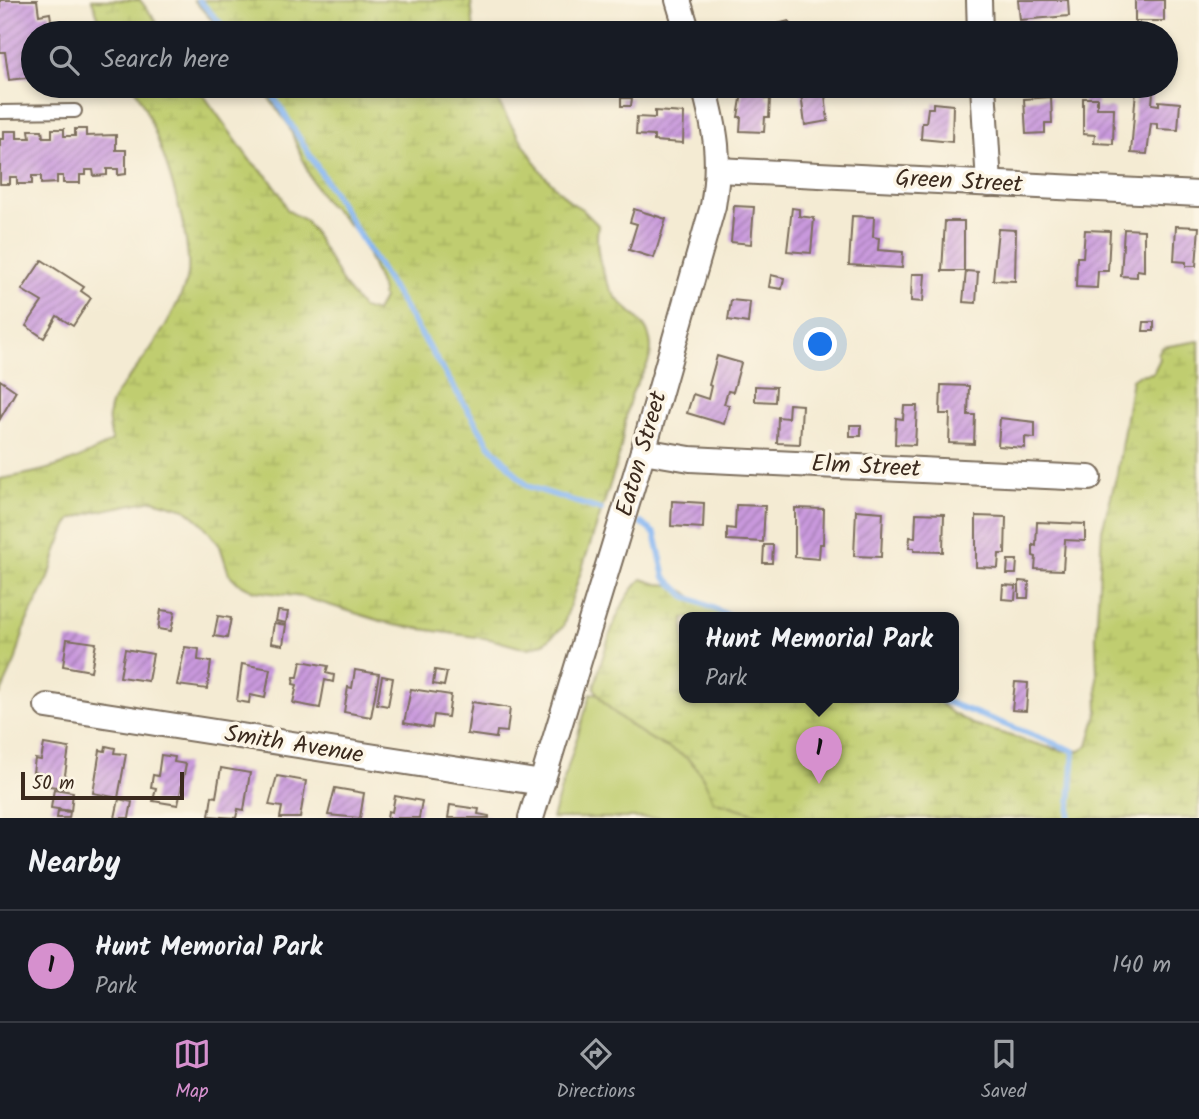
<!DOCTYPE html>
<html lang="en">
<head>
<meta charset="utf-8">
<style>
  :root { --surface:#171b24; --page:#20242c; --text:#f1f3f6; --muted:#9ea1a6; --line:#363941; --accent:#d690ce }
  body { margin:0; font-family:Kalam,sans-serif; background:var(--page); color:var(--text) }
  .scale { position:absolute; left:21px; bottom:18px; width:163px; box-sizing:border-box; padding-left:7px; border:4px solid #3b2a1e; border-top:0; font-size:19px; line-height:24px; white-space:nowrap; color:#3b2a1e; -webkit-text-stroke:5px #fcf5e5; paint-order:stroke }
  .you { position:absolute; left:821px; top:345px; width:24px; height:24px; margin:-18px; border:5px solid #fff; border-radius:50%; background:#1a73e8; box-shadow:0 0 0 10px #1a73e833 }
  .badge { display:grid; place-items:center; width:46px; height:46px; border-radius:50%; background:var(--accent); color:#111; font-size:23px; font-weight:700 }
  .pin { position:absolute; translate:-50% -58px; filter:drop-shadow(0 2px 4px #0008) }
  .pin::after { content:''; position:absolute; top:37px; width:24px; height:21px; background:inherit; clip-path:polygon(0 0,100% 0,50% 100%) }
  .popup { position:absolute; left:679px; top:612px; width:280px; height:91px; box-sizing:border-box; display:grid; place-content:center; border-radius:14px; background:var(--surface); filter:drop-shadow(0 2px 5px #0005); font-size:23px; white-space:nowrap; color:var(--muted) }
  .popup b { font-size:26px; color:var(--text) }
  .popup::after { content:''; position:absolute; left:50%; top:100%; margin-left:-14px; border:14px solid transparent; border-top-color:var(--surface) }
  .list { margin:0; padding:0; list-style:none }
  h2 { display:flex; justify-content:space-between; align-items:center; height:91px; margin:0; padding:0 28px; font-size:30px }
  h2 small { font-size:23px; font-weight:400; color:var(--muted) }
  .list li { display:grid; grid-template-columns:46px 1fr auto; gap:21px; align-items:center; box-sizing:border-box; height:112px; padding:0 28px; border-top:2px solid var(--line) }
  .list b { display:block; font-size:26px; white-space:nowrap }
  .list p { margin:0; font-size:23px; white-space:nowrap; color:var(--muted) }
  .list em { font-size:23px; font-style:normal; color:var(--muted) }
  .icon { flex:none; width:38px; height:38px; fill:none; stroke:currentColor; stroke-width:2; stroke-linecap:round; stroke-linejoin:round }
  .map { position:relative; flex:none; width:1199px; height:818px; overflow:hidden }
  .search { position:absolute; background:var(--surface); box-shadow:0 4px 10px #0003; left:21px; right:21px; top:21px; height:77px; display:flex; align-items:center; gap:18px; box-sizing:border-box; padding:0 24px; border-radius:38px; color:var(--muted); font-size:26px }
  .sheet { height:203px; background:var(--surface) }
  nav { display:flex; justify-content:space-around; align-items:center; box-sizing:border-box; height:98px; border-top:2px solid var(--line); background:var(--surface); font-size:19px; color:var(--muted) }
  nav a { display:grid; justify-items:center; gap:4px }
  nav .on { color:var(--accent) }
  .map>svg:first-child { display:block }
  .green { fill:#c0cd6f; stroke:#7e7c46; stroke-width:2 }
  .wetland { fill:url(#wetland-marsh); stroke:#7e7c46; stroke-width:2 }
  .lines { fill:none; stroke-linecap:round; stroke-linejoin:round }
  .stream { stroke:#87b7f3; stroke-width:6 }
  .building { fill:url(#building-hatch) }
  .service-casing { stroke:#7c6e5d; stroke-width:16 }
  .minor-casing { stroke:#7c6e5d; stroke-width:28 }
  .service { stroke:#fff; stroke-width:12 }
  .minor { stroke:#fff; stroke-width:24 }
  .labels { text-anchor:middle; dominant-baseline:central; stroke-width:7; stroke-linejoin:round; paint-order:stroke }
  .street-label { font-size:24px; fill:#3b2a1e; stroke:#fcf5e5 }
</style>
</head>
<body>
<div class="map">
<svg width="1199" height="818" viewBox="0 0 1199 818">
  <defs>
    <pattern id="wetland-marsh" width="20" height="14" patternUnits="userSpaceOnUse" patternTransform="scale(1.75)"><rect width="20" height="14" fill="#c0cd6f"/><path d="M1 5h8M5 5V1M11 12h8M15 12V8" fill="none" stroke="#a6b060"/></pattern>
    <pattern id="building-hatch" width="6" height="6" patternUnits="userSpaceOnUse" patternTransform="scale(1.75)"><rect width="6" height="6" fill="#c999dd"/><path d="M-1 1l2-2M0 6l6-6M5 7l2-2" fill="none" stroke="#a47db3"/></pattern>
  </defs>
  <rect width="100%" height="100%" fill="#fcf5e5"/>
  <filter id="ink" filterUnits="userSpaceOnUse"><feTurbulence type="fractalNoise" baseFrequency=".0143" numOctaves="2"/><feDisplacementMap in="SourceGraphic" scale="14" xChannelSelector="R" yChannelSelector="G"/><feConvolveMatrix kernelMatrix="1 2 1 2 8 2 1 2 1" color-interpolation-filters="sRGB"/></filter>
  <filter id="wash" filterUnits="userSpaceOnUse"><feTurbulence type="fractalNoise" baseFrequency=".00686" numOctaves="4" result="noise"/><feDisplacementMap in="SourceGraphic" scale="28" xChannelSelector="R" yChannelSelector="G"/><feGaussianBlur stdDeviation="1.57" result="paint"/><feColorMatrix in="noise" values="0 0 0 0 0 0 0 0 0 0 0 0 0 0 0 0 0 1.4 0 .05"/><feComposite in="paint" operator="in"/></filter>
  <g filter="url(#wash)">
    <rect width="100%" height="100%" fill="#f4ebd3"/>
    <polygon class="green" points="591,693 1079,751 1073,818 552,818"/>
    <g class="wetland">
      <polygon points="92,0 140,0 156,21 162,33 104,33"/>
      <polygon points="194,0 471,0 474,33 223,33"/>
      <path d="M133,86H197L250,160L269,178L282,197L287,210L306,221L313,231L344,285L362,308L376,312L383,298L381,287L364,245L355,231L323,199L310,177L288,124L260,86H490L509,121L543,174L570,202L582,209L598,225C594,250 603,286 622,304C636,317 650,326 651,347C652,365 636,380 631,396C624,417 624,439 618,459C601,516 580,571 563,627L544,643L530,648L519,647L490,639L394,625L303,597L255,591L238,583L229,574L220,546L202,523L185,509L153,500L94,512L72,519L67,526L57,550L49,578L26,623L15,662L0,695V479C43,472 74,464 112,441C109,427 106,414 113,400C119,387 130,377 138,366C157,342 175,311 186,283C199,249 154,117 133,86Z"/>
      <path d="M1199,341V818H771L713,801C708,787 702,773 692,763C684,754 674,751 664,746C642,735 603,709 594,687C604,654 616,602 642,579L657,584L672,585L686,592L697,601L735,618H684V698H934L952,713L972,724L1056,750L1079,752L1088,745L1098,711L1096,637L1102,530L1117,474L1132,379L1138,375L1153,373L1160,359L1158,353L1163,347Z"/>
    </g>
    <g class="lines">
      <g class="stream">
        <polyline points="199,0 229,33"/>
        <polyline points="267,86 489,444 527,486 601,510"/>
        <polyline points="641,523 655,534 665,577 685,596 735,618"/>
        <polyline points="936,698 1074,751 1069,818"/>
      </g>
    </g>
    <g id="blocks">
      <g class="building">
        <polygon points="0,0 37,0 39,15 50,13 53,33 33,33 33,77 9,80 5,52 0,52"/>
        <polygon points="1018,0 1068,0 1069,16 1020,20"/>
        <rect x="1135" y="0" width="29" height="21"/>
        <polygon points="789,21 792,33 746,33 746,32"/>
        <polygon points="620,26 621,33 598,33 597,30"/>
        <polygon points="800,86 824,86 828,121 805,125"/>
        <polygon points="885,86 920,86 921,91 885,93"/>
        <polygon points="743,87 767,88 766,99 770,99 769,117 765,117 764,132 740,131 741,117 738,117"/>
        <polygon points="1136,90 1153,92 1152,104 1159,105 1159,101 1180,103 1178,130 1157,129 1157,124 1151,123 1147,154 1131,153"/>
        <polygon points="1051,97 1052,123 1045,123 1045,133 1026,134 1024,99"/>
        <polygon points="621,98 632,98 631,106 621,106"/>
        <polygon points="1083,98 1097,98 1097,108 1114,108 1113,144 1094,143 1095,135 1083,134"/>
        <polygon points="933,103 953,105 952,142 921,139 922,123 926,123 928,108 933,108"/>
        <polygon points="655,111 684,113 683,143 654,141 654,136 636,135 637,117 655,118"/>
        <polygon points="52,129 64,129 64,136 75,136 75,129 86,129 86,136 116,135 116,150 126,150 126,174 118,175 118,169 107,169 107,175 94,176 93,170 86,170 86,175 80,175 80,183 63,183 63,176 57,176 57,183 41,184 41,176 32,176 32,184 17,184 17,177 10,177 10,184 0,184 0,139 4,139 4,131 17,131 17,138 30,138 29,130 42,130 43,137 52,137"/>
        <polygon points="734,206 754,207 751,244 731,242"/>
        <polygon points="792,208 799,209 799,216 814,218 811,253 787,251"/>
        <polygon points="634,209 666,219 654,258 629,250 637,224 630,222"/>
        <polygon points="852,216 874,217 873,237 879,238 878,250 903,252 902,268 849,265"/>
        <polygon points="945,221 964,221 964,271 942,271"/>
        <polygon points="1176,226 1199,227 1196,266 1186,266 1186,262 1174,261"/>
        <polygon points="998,229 1016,230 1015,281 993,280"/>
        <polygon points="1124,229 1144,230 1144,271 1137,270 1137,277 1121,276"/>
        <polygon points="1085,230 1110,231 1108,271 1098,271 1097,288 1076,287 1077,257 1083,257"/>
        <polygon points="42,260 84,287 81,291 91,298 73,326 57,316 44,338 26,326 42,302 22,290"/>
        <polygon points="966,271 978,272 976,303 963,302"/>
        <polygon points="912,274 925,274 923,302 911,301"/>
        <polygon points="771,275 784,278 782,289 769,287"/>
        <polygon points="731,300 750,302 748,323 728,320"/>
        <polygon points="1144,322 1154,322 1154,331 1143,331"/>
        <polygon points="717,356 741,363 733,392 728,391 724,404 729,405 724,424 687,413 693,394 708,399 711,386 709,385"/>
        <polygon points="0,380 16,391 0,419"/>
        <polygon points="941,385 969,386 968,415 975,415 974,444 949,443 950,414 940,414"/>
        <polygon points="755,386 776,387 775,402 755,401"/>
        <polygon points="789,404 802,405 800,444 777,443 778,417 788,418"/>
        <polygon points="904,406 917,406 915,445 895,444 896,418 903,419"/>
        <polygon points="1000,418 1035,422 1035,438 1025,437 1025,448 998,446"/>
        <rect x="850" y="425" width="11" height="11"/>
        <polygon points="672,501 704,503 703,528 671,526"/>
        <polygon points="736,505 765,506 763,542 727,540 727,528 735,529"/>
        <polygon points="795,508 824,509 823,544 820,544 819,559 795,557"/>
        <polygon points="856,510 883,512 881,557 854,556"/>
        <polygon points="916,513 944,514 943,552 914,551 914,548 909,548 910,537 915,538"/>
        <polygon points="976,516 1006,517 1005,554 999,554 998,568 976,567"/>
        <polygon points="1037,522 1085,524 1085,541 1065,540 1063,570 1035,569 1036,557 1033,556 1033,545 1036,546"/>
        <polygon points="764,545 773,545 772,563 763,563"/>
        <polygon points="1008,560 1017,560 1016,574 1007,574"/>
        <polygon points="1019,581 1029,582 1028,598 1019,598"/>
        <polygon points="1003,585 1016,586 1015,600 1002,599"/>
        <polygon points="161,610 175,612 171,631 158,629"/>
        <polygon points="278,611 288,612 286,623 276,621"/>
        <polygon points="218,616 231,618 227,638 214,636"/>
        <polygon points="274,623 286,625 283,645 271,643"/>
        <polygon points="67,639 96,643 91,671 63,666"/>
        <polygon points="185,647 199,649 198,660 211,662 207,689 177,685"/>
        <polygon points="125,649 153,654 148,681 120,677"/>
        <polygon points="301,661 328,666 326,673 334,675 333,682 325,680 320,708 293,703 297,685 293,684 294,677 298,677"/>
        <polygon points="242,664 270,669 265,698 250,695 249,703 237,701"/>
        <polygon points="355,670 379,674 371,717 344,712 348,687 352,688"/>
        <polygon points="435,670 447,672 444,686 433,684"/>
        <polygon points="382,676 393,678 388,706 377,704"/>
        <polygon points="1015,682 1028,683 1026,711 1012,710"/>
        <polygon points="411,689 451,695 448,717 434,715 432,728 404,723"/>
        <polygon points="472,702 510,708 507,732 497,731 496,738 467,734"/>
        <polygon points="44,744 69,748 63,788 43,785 44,779 40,778 40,773 33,772 35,759 41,760"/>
        <polygon points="106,746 115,748 114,753 126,754 118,798 93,793 100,750 105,751"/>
        <polygon points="161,755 175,757 174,762 186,764 178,805 153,801 156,788 151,787 153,775 158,776"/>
        <polygon points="221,768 250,773 244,810 238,809 236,818 209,816 212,796 216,797"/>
        <polygon points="277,776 306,781 300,818 280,818 282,807 269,805"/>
        <polygon points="335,788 364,793 360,818 328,815"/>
        <polygon points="54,789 73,792 71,811 51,808"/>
        <polygon points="395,796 422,801 419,818 387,818 388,811 392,812"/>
        <polygon points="119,799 132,802 129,818 115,818"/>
        <polygon points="450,805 479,809 478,814 489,816 489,818 448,818"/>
        <polygon points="58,811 70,812 69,818 57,818"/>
      </g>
    </g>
  </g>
  <g filter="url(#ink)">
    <use href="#blocks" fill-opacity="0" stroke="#7c6e5d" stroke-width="2"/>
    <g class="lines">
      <g class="service-casing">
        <polyline id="service" points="0,112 75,111"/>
      </g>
      <g class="minor-casing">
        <g id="minor">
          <polyline points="678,0 688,33"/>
          <polyline points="979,0 980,33"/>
          <polyline points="983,86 989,184"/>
          <polyline points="718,170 1199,194"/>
          <polyline points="643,451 690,459 1089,478"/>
          <polyline points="47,706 542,783"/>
          <path d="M531,818L643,451L713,206C721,158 716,131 704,86"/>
        </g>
      </g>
      <use href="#service" class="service"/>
      <use href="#minor" class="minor"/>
    </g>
  </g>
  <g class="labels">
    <g class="street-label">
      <text transform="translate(959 182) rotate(3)">Green Street</text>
      <text transform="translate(642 454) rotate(-74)">Eaton Street</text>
      <text transform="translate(866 467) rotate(3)">Elm Street</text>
      <text transform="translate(294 745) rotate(9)">Smith Avenue</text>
    </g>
  </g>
</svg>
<div class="scale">50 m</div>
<div class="you"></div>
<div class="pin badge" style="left:819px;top:784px">1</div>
<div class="popup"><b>Hunt Memorial Park</b>Park</div>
<div class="search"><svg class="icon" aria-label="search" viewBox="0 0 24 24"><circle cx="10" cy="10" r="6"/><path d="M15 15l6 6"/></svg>Search here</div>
</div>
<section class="sheet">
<h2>Nearby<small></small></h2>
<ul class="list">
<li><span class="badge">1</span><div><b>Hunt Memorial Park</b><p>Park</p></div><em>140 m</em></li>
</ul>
</section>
<nav>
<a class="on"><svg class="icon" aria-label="map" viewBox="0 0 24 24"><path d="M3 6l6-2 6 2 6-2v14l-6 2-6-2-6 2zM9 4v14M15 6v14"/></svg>Map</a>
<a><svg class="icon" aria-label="directions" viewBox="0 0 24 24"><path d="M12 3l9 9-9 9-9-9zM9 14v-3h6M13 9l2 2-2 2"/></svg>Directions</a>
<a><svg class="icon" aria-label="saved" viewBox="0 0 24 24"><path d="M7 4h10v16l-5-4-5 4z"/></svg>Saved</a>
</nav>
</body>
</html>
